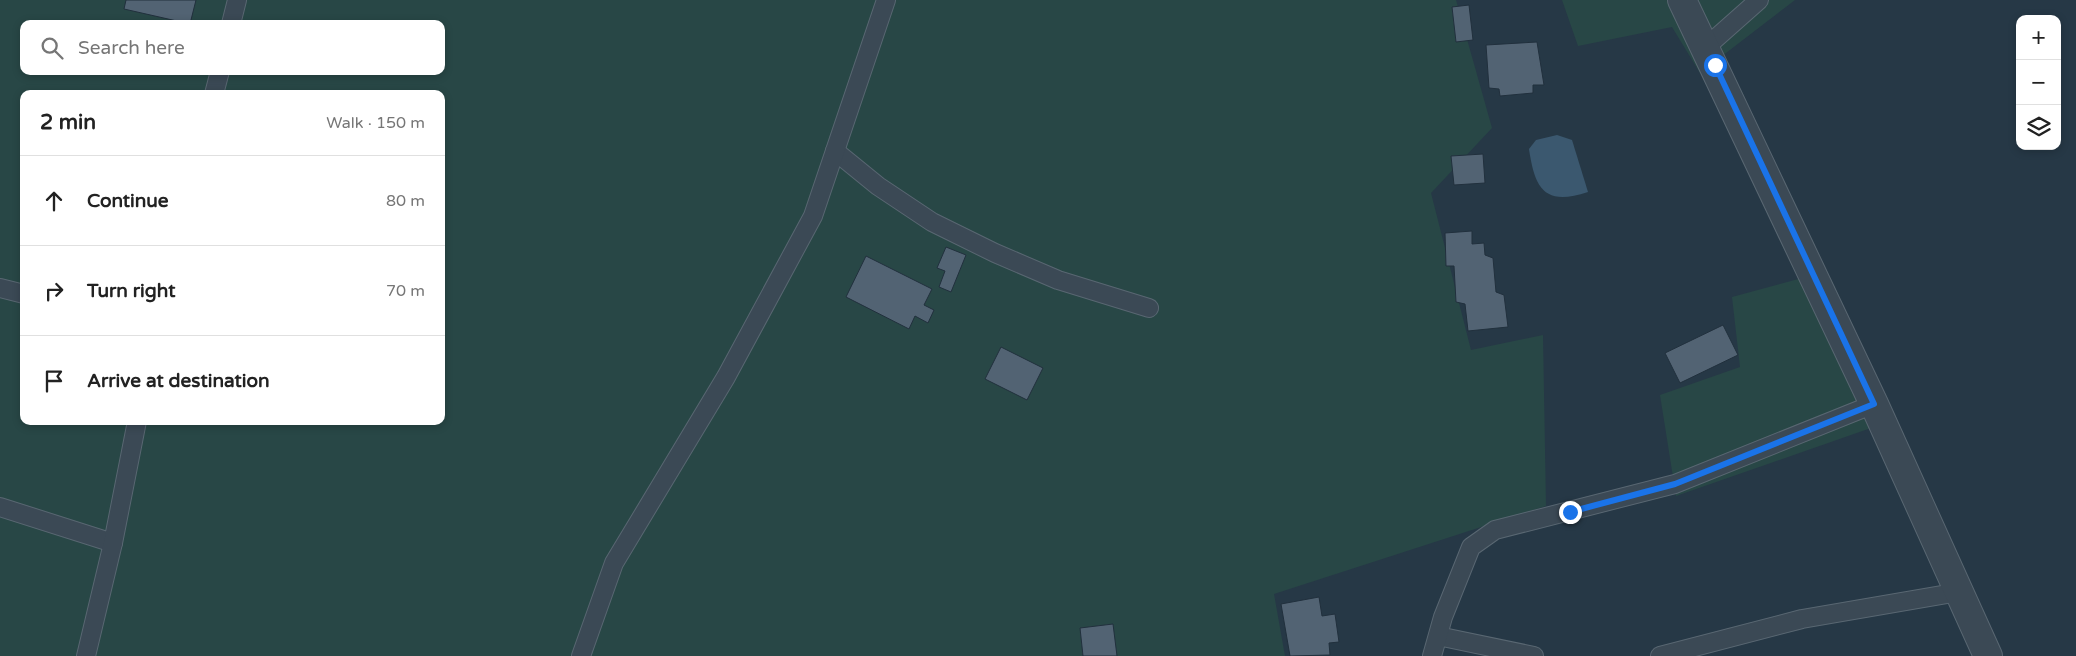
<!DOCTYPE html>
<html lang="en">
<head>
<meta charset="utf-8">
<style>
  :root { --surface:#fff; --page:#f2f2f2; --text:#222; --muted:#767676; --line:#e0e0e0 }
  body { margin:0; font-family:"Varela Round",sans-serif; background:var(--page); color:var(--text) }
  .controls { position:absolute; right:15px; top:15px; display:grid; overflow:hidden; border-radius:10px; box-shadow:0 2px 8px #0003 }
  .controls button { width:45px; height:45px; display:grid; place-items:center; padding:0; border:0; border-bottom:1px solid var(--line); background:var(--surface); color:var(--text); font:25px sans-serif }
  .stop { position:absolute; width:15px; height:15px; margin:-11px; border:4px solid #1a73e8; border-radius:50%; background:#fff }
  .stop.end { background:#1a73e8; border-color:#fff; box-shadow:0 1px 5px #0008 }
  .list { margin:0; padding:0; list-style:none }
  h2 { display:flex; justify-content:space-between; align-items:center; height:65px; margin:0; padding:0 20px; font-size:21px }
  h2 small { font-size:16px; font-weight:400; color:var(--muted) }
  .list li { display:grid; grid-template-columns:32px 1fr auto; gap:15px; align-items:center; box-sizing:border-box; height:90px; padding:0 20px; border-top:1px solid var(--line) }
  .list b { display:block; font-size:19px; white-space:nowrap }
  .list em { font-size:16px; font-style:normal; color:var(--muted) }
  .icon { flex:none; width:28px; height:28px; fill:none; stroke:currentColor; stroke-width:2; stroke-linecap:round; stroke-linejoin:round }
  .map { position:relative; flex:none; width:2076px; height:656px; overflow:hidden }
  .search { position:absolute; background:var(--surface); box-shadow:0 2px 8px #0003; left:20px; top:20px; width:425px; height:55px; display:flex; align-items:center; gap:12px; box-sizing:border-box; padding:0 18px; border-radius:10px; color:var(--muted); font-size:19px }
  .panel { position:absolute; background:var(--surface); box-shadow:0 2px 8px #0003; left:20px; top:90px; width:425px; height:335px; border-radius:10px }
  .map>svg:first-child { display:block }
  .green { fill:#284746; fill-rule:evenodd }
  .water { fill:#3b586f }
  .building { fill:#526373; stroke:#21303d }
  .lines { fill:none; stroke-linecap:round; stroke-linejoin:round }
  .lane-casing { stroke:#596772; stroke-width:20 }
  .street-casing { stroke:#596772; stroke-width:30 }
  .lane { stroke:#3b4955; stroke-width:18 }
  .street { stroke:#3b4955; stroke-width:28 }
  .route { stroke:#1a73e8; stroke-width:6 }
</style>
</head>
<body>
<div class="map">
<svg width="2076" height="656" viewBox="0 0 2076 656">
  <rect width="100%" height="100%" fill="#263846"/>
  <g class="green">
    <path d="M0,0H1456L1492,128L1431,193L1471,350L1543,335L1546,506L1274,594L1285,656H0ZM24,24H441V71H24ZM24,94H441V421H24Z"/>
    <polygon points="1562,0 1795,0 1700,73 1672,27 1578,46"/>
    <polygon points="1802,278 1871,428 1676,496 1660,395 1740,367 1732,297"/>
  </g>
  <path class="water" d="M1557,135L1572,140L1588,192C1545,206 1535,190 1529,149L1536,140Z"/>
  <g class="building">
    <polygon points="126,0 196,0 190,24 124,9"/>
    <polygon points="1469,5 1473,40 1456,42 1452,7"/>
    <polygon points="1537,42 1544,85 1533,85 1533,93 1500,96 1499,89 1489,88 1486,45"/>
    <polygon points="1483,154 1485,183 1454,185 1451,156"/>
    <polygon points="1472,231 1472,244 1484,243 1485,255 1493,258 1496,292 1504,295 1508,327 1468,331 1465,304 1456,302 1454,266 1446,266 1445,233"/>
    <polygon points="946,247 966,255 951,292 939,287 945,271 937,268"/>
    <polygon points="866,256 932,289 924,305 934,310 928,323 915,316 909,329 846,297"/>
    <polygon points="1723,325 1738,355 1680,383 1665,353"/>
    <polygon points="1001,347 1043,368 1027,400 985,379"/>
    <polygon points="1319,597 1322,616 1335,614 1339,642 1329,643 1330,655 1290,656 1281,604"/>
    <polygon points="1113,624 1117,656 1083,656 1080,628"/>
  </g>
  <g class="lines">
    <g class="lane-casing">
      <g id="lane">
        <polyline points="231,24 237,0"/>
        <polyline points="1706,47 1759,0"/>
        <polyline points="214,94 220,71"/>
        <polyline points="835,151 878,186 932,222 995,253 1058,280 1149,308"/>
        <polyline points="0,288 24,294"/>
        <polyline points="0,507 113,543"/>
        <polyline points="1438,636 1534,656"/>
        <polyline points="86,656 113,543 137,421"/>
        <polyline points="581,656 614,563 726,377 813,216 886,0"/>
        <polyline points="1432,656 1443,617 1471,547 1495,530 1675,484 1874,404"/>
        <polyline points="1660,656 1802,619 1959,592"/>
      </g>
    </g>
    <g class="street-casing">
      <polyline id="street" points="1682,0 1874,404 1988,656"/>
    </g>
    <use href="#lane" class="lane"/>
    <use href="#street" class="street"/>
  </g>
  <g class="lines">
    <polyline class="route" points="1570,512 1675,484 1874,404 1715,65"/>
  </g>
</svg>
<div class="controls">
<button>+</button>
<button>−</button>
<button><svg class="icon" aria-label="layers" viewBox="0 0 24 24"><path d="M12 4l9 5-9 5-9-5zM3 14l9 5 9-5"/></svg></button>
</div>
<div class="stop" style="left:1715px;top:65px"></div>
<div class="stop end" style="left:1570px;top:512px"></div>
<div class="search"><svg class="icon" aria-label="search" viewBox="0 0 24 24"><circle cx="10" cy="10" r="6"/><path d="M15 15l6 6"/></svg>Search here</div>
<section class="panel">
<h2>2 min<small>Walk · 150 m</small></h2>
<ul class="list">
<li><svg class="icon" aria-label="ahead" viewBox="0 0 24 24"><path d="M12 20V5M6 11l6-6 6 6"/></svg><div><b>Continue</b></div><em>80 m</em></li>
<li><svg class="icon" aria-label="right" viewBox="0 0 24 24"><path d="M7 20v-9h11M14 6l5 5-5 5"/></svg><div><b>Turn right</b></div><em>70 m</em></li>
<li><svg class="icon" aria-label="arrive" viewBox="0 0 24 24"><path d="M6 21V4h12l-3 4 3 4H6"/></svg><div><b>Arrive at destination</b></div></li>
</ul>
</section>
</div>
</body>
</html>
